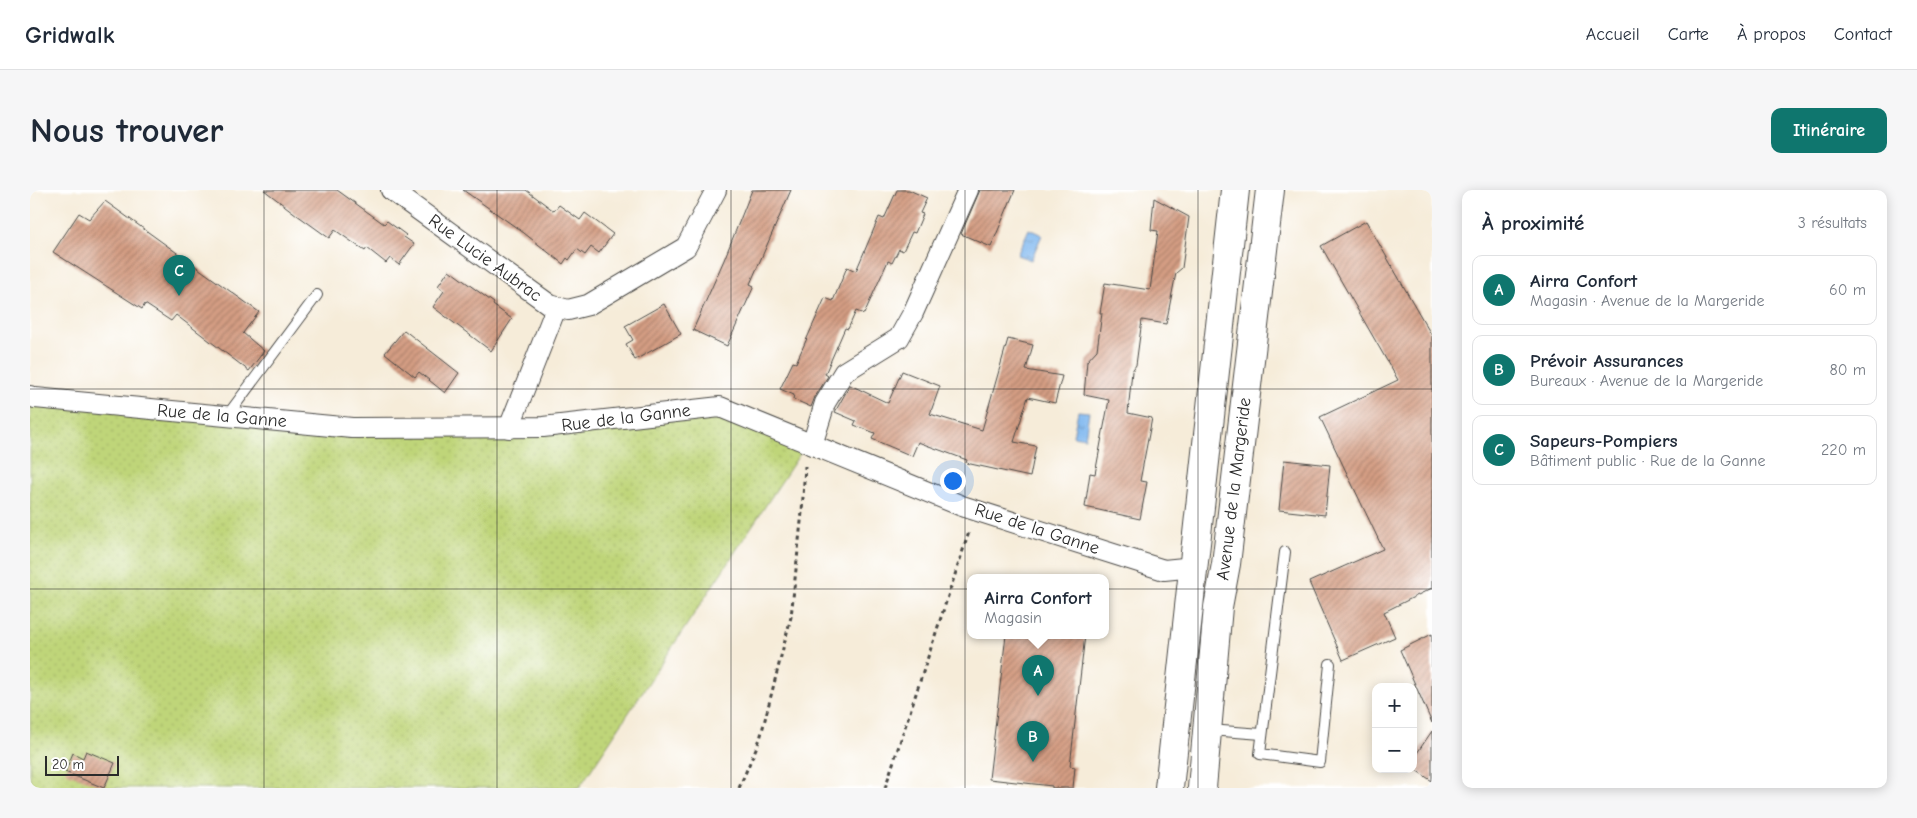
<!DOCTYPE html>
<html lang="fr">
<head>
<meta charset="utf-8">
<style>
  :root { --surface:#fff; --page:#f6f6f7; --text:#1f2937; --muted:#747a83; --line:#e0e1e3; --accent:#0f766e }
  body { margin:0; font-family:"Comic Neue",sans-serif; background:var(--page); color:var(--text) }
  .controls { position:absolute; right:15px; bottom:15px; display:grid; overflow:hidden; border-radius:10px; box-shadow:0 2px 12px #0003 }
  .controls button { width:45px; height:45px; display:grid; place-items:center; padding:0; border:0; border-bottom:1px solid var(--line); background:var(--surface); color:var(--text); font:25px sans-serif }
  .scale { position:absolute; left:15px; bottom:12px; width:74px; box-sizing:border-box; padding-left:5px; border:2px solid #2b2b2b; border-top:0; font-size:14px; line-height:18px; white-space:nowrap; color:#2b2b2b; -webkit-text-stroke:4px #fff; paint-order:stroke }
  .you { position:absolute; left:922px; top:290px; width:18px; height:18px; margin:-12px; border:4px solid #fff; border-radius:50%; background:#1a73e8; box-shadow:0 0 0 8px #1a73e833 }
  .badge { display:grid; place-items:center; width:32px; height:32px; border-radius:50%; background:var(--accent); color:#fff; font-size:16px; font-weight:700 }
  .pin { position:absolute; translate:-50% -41px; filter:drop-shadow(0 1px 2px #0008) }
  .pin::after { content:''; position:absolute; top:26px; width:18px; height:15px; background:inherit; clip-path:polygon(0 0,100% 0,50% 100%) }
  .popup { position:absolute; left:937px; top:384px; width:142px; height:65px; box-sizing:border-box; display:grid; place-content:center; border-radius:10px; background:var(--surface); filter:drop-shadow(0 1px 4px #0005); font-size:16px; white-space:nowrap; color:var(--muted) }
  .popup b { font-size:19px; color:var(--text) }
  .popup::after { content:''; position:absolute; left:50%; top:100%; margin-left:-10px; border:10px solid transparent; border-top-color:var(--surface) }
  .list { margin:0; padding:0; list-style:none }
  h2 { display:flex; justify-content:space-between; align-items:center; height:65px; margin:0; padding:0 20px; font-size:21px }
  h2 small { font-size:16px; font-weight:400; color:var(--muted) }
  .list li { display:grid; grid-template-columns:32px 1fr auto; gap:15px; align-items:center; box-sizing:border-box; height:70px; margin:0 10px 10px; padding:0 10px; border:1px solid var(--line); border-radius:10px }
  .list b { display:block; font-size:19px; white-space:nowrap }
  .list p { margin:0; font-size:16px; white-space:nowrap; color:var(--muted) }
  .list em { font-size:16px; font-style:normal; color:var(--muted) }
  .map { position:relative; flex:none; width:1402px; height:598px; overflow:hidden; border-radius:10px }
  header { display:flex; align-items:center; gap:30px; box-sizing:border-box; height:70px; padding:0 25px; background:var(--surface); border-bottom:1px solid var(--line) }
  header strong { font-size:24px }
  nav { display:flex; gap:28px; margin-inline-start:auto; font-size:18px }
  .intro { display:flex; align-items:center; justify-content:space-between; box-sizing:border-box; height:120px; padding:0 30px }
  h1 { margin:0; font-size:35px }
  .button { padding:12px 22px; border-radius:10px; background:var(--accent); color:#fff; font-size:18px; font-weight:700 }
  main { display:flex; gap:30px; padding:0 30px }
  aside { flex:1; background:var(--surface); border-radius:10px; box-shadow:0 2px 12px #0003 }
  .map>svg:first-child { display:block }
  .grass { fill:url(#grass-dots); stroke:#758052 }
  .water { fill:url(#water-ripples); stroke:#55718d }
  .building { fill:url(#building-hatch) }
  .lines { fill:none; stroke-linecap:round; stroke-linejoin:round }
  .service-casing { stroke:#494845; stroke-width:12 }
  .minor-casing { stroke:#494845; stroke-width:22 }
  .primary-casing { stroke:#494845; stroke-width:30 }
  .path { stroke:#494845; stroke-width:3; stroke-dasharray:4 4; stroke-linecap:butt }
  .service { stroke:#fff; stroke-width:10 }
  .minor { stroke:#fff; stroke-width:20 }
  .primary { stroke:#fff; stroke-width:28 }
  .grid { fill:none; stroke:#2b2b2b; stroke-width:1; stroke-opacity:0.55 }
  .labels { text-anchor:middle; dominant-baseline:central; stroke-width:4; stroke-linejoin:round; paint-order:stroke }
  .street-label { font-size:18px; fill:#2b2b2b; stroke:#fff }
</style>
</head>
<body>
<header>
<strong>Gridwalk</strong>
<nav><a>Accueil</a><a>Carte</a><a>À propos</a><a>Contact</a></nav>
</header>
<div class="intro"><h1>Nous trouver</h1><a class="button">Itinéraire</a></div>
<main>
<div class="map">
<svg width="1402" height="598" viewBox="0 0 1402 598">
  <defs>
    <pattern id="grass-dots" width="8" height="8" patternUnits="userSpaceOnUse" patternTransform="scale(1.25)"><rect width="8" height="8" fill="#bfd579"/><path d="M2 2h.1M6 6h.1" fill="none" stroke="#a4b769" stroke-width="1.8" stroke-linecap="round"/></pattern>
    <pattern id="water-ripples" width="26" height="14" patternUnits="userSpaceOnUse" patternTransform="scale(1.25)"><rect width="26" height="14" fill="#7fb7ef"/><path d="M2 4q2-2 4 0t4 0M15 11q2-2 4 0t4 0" fill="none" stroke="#6895c2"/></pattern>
    <pattern id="building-hatch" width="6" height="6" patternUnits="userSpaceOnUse" patternTransform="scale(1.25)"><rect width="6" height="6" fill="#d49d83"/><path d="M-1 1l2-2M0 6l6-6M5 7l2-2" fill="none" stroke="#ac806b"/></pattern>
  </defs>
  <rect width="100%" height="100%" fill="#fff"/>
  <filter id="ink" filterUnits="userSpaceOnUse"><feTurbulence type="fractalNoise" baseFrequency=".02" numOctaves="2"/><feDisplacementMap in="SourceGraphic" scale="10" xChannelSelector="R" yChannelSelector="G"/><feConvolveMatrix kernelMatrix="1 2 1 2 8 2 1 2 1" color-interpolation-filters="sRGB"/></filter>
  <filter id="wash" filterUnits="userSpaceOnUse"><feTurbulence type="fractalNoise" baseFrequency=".0096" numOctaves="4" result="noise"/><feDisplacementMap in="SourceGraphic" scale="20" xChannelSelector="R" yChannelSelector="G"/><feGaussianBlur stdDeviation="1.12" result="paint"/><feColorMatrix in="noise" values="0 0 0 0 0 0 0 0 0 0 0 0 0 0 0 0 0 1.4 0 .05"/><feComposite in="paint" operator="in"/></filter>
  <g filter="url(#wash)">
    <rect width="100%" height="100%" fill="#f6ecd9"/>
    <polygon class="grass" points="0,206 322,238 513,237 690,217 777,253 549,598 0,598"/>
    <g class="water">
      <polygon points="999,39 1012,45 1001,70 987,65"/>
      <polygon points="1048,221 1059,222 1055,248 1043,246"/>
    </g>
    <g id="blocks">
      <g class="building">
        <polygon points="234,0 307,0 354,34 357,31 376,45 374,47 384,54 369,75 360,68 356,73 337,58 335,61 305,40 299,48 267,25"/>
        <polygon points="433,0 496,0 524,21 529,15 550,30 555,23 583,44 569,63 561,57 555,65 547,59 539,70 537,68 533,74 494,43"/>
        <polygon points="722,0 761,0 720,94 724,96 697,156 663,140 694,70"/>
        <polygon points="867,0 879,0 897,8 890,23 893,24 885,43 882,42 873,61 869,59 862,73 858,71 834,124 826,121 818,139 815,138 795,184 798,186 785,207 781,217 763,209 764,205 750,199 763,172 766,173 795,108 803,111 817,77 826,81 849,27 854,29"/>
        <polygon points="950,0 985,0 961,57 931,44"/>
        <polygon points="1124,8 1159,27 1152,78 1146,83 1136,134 1112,130 1106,175 1102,181 1098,223 1122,228 1110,291 1117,292 1110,329 1055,317 1060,283 1065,284 1079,210 1054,205 1057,171 1067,160 1072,123 1070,123 1075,93 1120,100 1128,41 1121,40"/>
        <polygon points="75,11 229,122 213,143 234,161 219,181 146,125 141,131 115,114 112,119 23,62 49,23 59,29"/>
        <polygon points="1336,31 1402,146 1402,398 1354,422 1365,447 1313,470 1279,392 1353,359 1290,227 1368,190 1291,56"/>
        <polygon points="419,80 464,113 463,115 482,129 461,161 403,117 414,101 408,96"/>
        <polygon points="634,114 651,144 605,170 596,154 603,150 595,136"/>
        <polygon points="374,140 429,183 415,203 389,182 385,187 355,163"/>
        <polygon points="978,149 1003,155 996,180 1032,186 1025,213 998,207 984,252 1006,256 1000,287 936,273 937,270 888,252 882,266 842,249 845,243 824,235 826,231 805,222 820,195 858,213 872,181 910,196 900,224 952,240"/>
        <polygon points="1254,270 1300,275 1295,325 1249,320"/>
        <polygon points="1402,444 1402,533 1370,460"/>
        <polygon points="976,445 1055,445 1040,576 1045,577 1043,598 1022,598 1022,596 959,589"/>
        <polygon points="1402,541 1402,591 1383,578 1383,569"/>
        <polygon points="56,561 85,573 74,598 35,582 43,563 53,568"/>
      </g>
    </g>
  </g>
  <g filter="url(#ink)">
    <use href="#blocks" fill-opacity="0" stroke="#494845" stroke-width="1"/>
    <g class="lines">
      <g class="service-casing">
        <g id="service">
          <polyline points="197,226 287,105"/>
          <polyline points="1255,362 1230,564 1290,572 1300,474"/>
          <polyline points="1179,540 1232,544"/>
        </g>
      </g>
      <g class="minor-casing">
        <g id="minor">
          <polyline points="361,0 520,115 538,120 558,115 656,57 686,0"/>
          <polyline points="0,206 5,208 322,238 513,237 690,217 932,316 1134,380 1164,377"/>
          <polyline points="479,238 526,118"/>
          <polyline points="782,255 795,213 814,182 869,148 883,123 938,0"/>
        </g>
      </g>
      <g class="primary-casing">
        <g id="primary">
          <polyline points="1139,598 1205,0"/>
          <polyline points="1172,598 1188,417 1196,374 1240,0"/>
        </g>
      </g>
      <g class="path">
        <polyline points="709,598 730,549 761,427 772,322 775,276"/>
        <polyline points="855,598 939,342"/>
      </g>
      <use href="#service" class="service"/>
      <use href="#minor" class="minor"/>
      <use href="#primary" class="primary"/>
    </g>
  </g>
  <path class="grid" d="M234,0V598M467,0V598M701,0V598M935,0V598M1168,0V598M0,199H1402M0,399H1402"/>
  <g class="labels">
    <g class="street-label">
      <text transform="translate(455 68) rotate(36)">Rue Lucie Aubrac</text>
      <text transform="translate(192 226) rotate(5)">Rue de la Ganne</text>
      <text transform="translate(596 228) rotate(-7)">Rue de la Ganne</text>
      <text transform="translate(1204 299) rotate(-83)">Avenue de la Margeride</text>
      <text transform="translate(1007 339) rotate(18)">Rue de la Ganne</text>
    </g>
  </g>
</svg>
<div class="controls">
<button>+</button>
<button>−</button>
</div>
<div class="scale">20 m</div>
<div class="you"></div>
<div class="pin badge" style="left:1008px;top:506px">A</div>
<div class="popup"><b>Airra Confort</b>Magasin</div>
<div class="pin badge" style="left:1003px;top:572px">B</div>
<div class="pin badge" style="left:149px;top:106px">C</div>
</div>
<aside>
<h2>À proximité<small>3 résultats</small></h2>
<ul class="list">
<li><span class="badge">A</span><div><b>Airra Confort</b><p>Magasin · Avenue de la Margeride</p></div><em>60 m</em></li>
<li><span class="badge">B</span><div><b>Prévoir Assurances</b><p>Bureaux · Avenue de la Margeride</p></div><em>80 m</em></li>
<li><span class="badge">C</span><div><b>Sapeurs-Pompiers</b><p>Bâtiment public · Rue de la Ganne</p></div><em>220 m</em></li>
</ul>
</aside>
</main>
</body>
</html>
